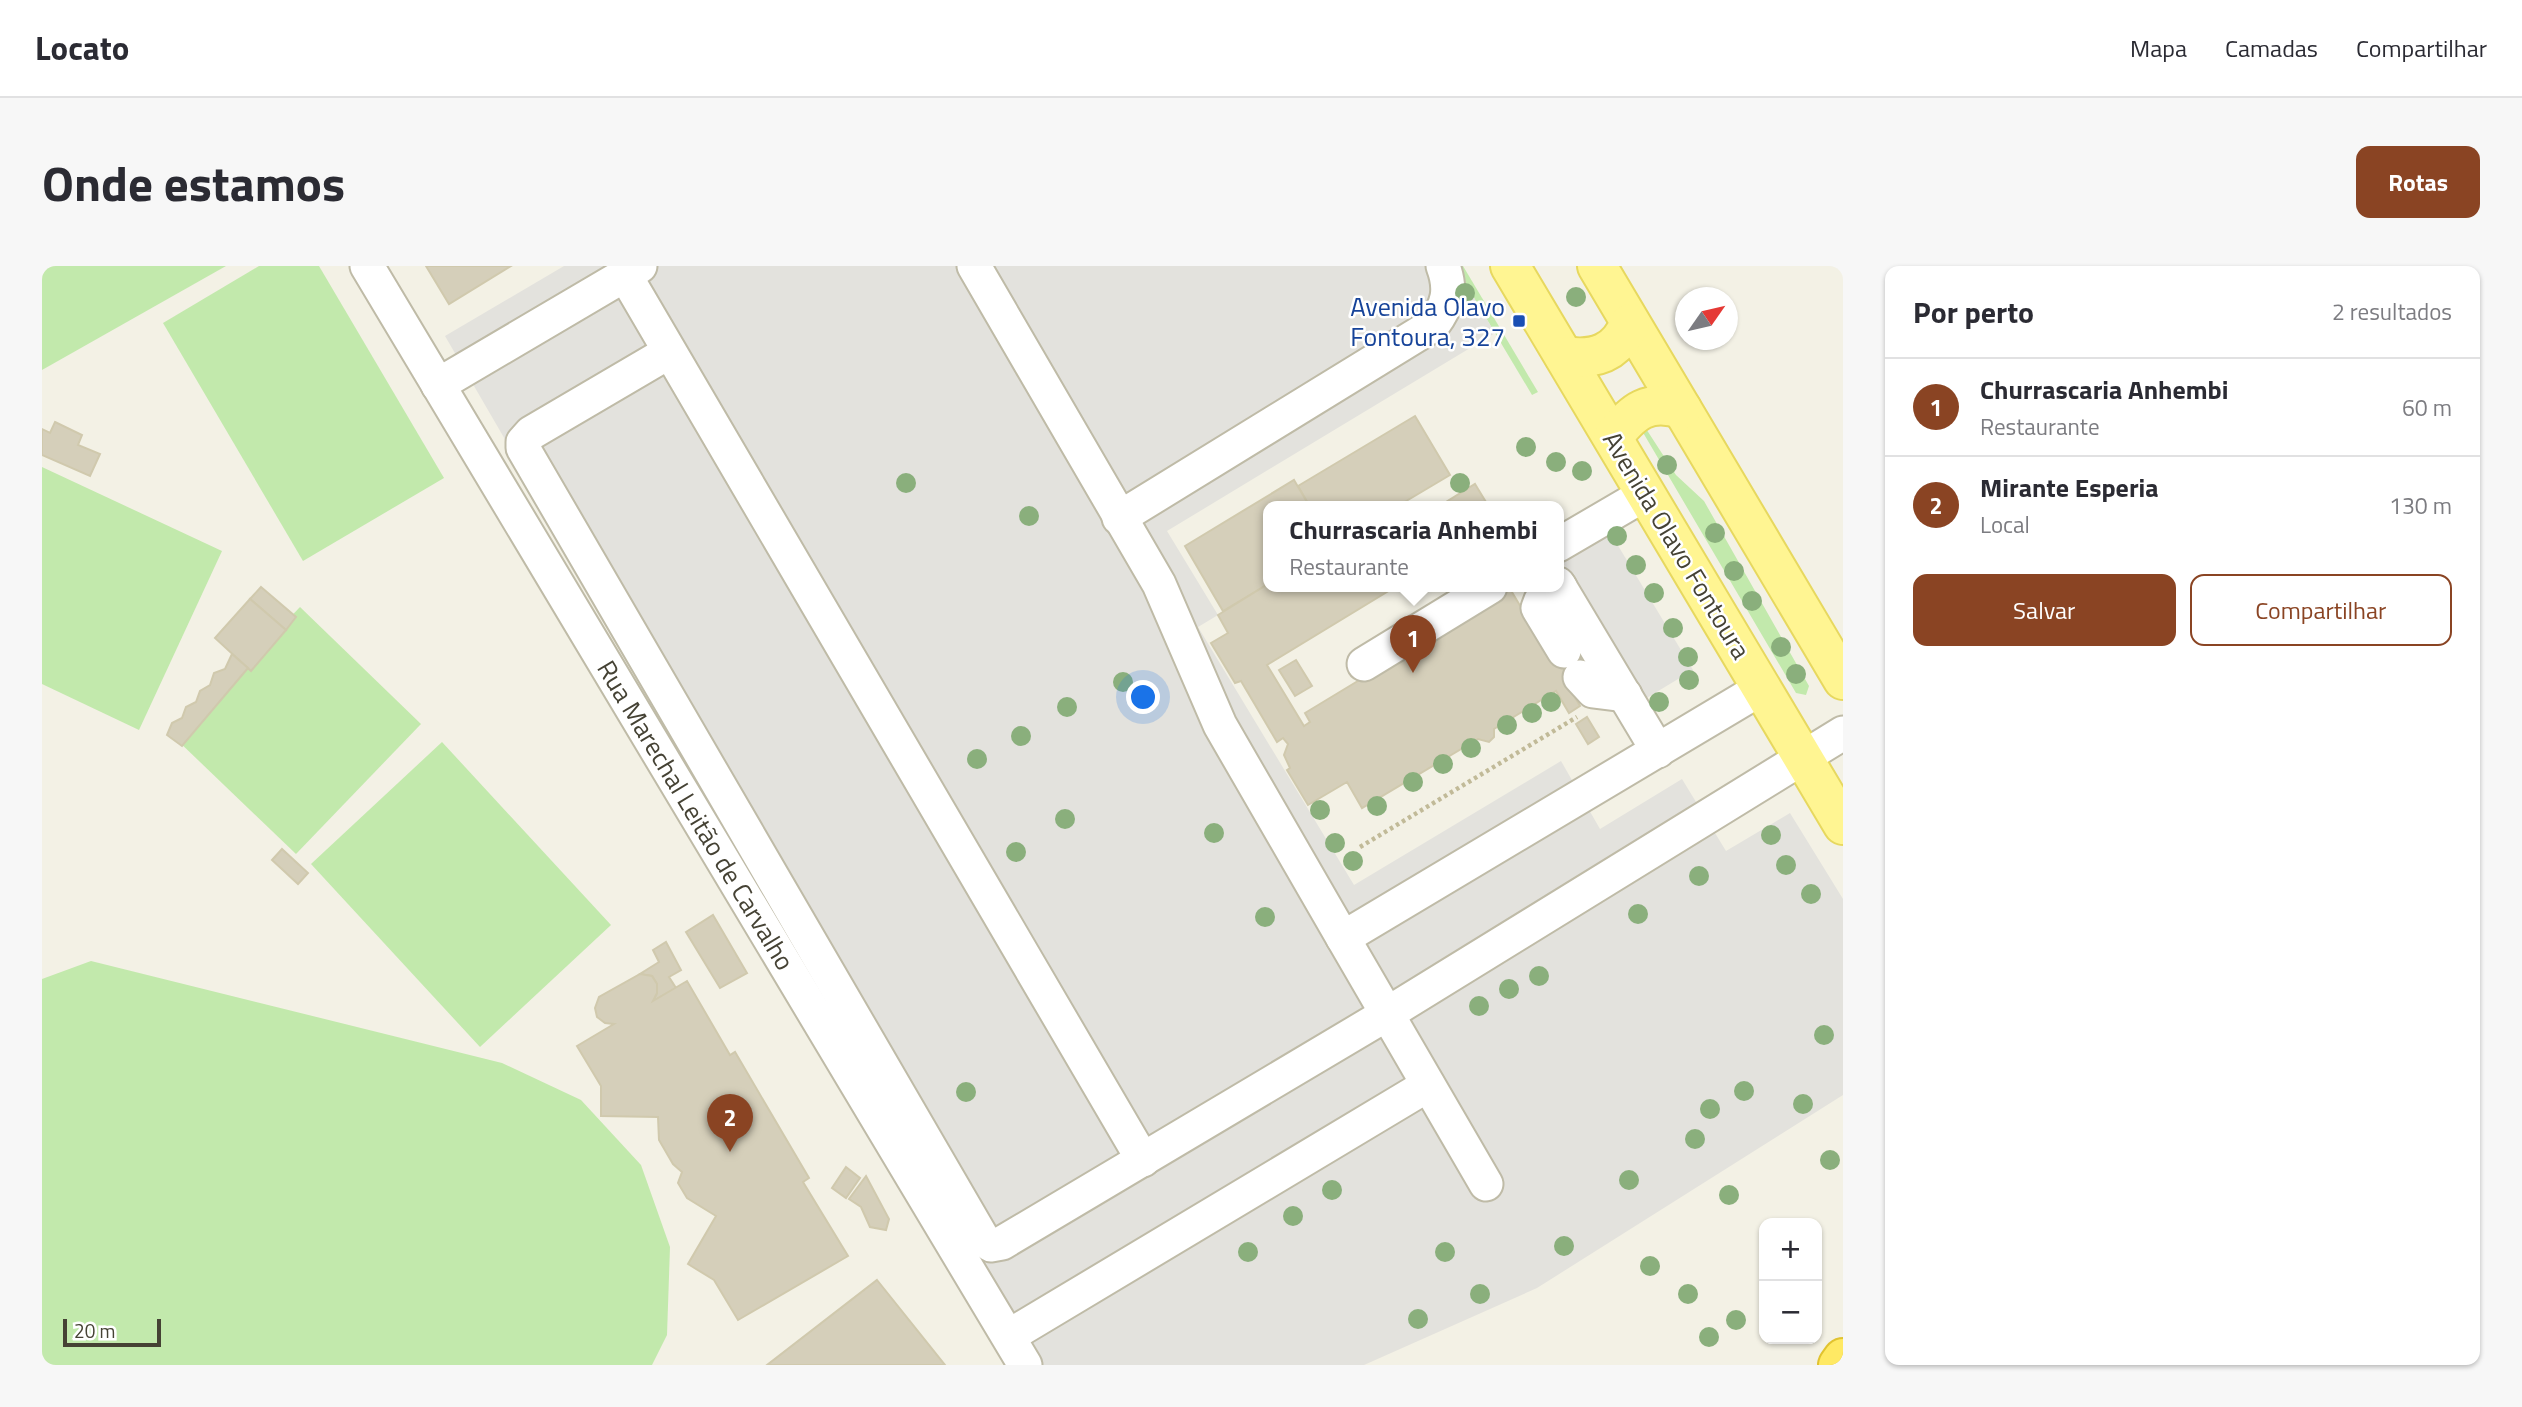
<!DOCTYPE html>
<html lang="pt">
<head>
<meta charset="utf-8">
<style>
  :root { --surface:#fff; --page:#f7f7f7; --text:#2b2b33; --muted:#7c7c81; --line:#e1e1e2; --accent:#8a4423 }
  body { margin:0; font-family:"Titillium Web",sans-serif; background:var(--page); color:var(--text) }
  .controls { position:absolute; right:21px; bottom:21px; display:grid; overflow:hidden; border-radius:14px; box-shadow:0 2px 5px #0004 }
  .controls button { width:63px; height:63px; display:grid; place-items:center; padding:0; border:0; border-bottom:2px solid var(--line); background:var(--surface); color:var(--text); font:35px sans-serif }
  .compass { position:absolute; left:1633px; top:21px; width:63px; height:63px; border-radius:50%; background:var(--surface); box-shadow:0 2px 5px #0004; rotate:56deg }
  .scale { position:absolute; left:21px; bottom:18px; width:98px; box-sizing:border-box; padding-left:7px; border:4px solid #454234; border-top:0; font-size:19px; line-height:24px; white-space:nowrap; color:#454234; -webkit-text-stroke:5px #fff; paint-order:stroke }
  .you { position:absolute; left:1102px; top:432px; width:24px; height:24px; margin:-18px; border:5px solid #fff; border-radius:50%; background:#1a73e8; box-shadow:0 0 0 10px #1a73e833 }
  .badge { display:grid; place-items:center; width:46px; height:46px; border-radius:50%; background:var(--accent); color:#fff; font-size:23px; font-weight:700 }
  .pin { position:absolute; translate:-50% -58px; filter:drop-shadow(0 2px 4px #0008) }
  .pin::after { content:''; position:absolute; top:37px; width:24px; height:21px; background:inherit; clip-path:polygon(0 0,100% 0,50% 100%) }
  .popup { position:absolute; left:1221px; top:235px; width:301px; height:91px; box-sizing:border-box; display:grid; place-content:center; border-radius:14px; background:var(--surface); filter:drop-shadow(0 2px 5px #0005); font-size:23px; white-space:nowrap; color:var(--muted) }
  .popup b { font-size:26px; color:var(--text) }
  .popup::after { content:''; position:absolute; left:50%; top:100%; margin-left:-14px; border:14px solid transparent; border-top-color:var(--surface) }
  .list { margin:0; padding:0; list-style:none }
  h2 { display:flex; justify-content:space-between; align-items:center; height:91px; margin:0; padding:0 28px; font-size:30px }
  h2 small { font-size:23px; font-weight:400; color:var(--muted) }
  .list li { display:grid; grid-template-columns:46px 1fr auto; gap:21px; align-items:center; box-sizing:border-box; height:98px; padding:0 28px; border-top:2px solid var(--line) }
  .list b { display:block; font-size:26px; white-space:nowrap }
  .list p { margin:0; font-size:23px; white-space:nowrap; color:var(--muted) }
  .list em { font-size:23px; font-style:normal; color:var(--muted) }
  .actions { display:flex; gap:14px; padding:21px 28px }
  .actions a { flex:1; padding:16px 0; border:2px solid var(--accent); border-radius:14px; text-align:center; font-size:24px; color:var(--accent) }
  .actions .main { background:var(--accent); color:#fff }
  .map { position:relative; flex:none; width:1801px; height:1099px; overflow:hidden; border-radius:14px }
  header { display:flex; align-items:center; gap:42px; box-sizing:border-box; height:98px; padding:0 35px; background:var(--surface); border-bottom:2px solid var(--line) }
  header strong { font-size:33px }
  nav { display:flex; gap:38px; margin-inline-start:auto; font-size:24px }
  .intro { display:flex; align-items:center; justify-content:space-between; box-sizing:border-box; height:168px; padding:0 42px }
  h1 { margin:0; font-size:49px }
  .button { padding:18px 32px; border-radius:14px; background:var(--accent); color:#fff; font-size:24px; font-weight:700 }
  main { display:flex; gap:42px; padding:0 42px }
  aside { flex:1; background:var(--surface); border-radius:14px; box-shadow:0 2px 5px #0004 }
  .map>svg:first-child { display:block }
  .green { fill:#c2e9ac }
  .parking { fill:#e3e2dd }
  .building { fill:#d5cfba; stroke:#d0c9ad; stroke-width:2 }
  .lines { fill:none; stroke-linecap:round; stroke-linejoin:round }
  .minor-casing { stroke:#bfbba7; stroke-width:37 }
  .major-casing { stroke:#e7d85f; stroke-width:42 }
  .highway-casing { stroke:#e1c330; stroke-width:42 }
  .path { stroke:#c1ba98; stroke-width:4.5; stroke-dasharray:3.5 3.5; stroke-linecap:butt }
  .minor { stroke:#fff; stroke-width:33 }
  .major { stroke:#fff592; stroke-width:38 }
  .highway { stroke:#ffe964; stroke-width:38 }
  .tree { fill:#8aaf7c }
  .transit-dot { fill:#1a4fb4; stroke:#fff; stroke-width:2.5 }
  .labels { text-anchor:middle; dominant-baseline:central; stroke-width:5; stroke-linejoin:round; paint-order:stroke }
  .transit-label { font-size:26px; fill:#164399; stroke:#fff; text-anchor:end }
  .street-label { font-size:26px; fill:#454234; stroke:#fff }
</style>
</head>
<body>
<header>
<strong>Locato</strong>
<nav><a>Mapa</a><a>Camadas</a><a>Compartilhar</a></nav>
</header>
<div class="intro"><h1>Onde estamos</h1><a class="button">Rotas</a></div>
<main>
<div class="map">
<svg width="1801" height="1099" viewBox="0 0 1801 1099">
  <rect width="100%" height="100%" fill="#f3f1e5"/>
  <g class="green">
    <polygon points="0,0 184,0 0,104"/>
    <polygon points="217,0 277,0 402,212 261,295 121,57"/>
    <polygon points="1413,0 1421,0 1496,126 1490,129"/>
    <polygon points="1599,155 1634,209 1662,235 1767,420 1764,429 1754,427 1596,158"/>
    <polygon points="0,201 180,285 97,464 0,418"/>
    <polygon points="258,341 379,458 254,588 133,472"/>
    <polygon points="400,476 569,659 438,781 269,598"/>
    <polygon points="49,695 460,797 539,834 599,899 628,981 625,1069 610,1099 0,1099 0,713"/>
  </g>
  <g class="parking">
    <polygon points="522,0 1413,0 1453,67 1125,265 1176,349 1156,361 1312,619 1519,495 1558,563 1640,513 1684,585 1748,547 1801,633 1801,829 1495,1022 1322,1099 1000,1099 403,70"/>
    <polygon points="1566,263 1651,404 1603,433 1518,292"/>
  </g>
  <g class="building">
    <polygon points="384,0 469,0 407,38"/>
    <polygon points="1373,150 1408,209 1354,241 1268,241 1256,220"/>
    <polygon points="13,156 40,169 36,179 58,188 48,210 0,189 0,163 8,167"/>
    <polygon points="1252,214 1268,241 1226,241 1226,318 1181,345 1143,280"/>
    <polygon points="1433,218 1447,241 1396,241"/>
    <polygon points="1226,318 1226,321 1353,321 1225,399 1262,460 1268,456 1263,447 1468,323 1510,393 1534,378 1550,404 1526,419 1538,440 1527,447 1514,425 1452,463 1452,471 1447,476 1436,473 1320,542 1305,516 1266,539 1245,504 1248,502 1242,489 1246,478 1241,472 1235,476 1199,415 1193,417 1169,377 1186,367 1176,349"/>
    <polygon points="219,321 254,351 244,364 208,333"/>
    <polygon points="208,333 244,364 209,405 173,372"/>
    <polygon points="190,388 206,402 140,480 125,469 130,457 140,452 144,441 154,436 158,425 168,419 172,407 183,403"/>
    <polygon points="1254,394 1270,420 1253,430 1237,404"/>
    <polygon points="1545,451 1557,471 1546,478 1534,458"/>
    <polygon points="240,583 266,607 256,618 230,594"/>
    <polygon points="671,649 705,707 678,722 644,666"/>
    <polygon points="624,676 639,704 627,711 634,722 611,735 615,727 615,718 610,710 598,708 617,696 611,684"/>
    <polygon points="598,708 610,710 615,718 615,727 611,735 645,715 688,789 693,786 767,912 761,916 806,990 696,1054 672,1014 646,998 674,950 645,932 636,917 640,906 631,898 617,874 616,851 559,850 559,820 535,780 572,758 563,757 555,751 553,742 557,731"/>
    <polygon points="804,901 818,912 804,932 790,922"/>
    <polygon points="824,910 847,953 844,964 828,961 819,941 807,933"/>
    <polygon points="835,1014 903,1099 725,1099"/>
  </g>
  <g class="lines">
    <g class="minor-casing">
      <g id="minor">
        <polyline points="325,0 983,1099"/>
        <polyline points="932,0 1117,318 1178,459 1301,672 1720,422"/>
        <polyline points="583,9 1101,894"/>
        <polyline points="627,86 489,167 481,176 481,182 941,973 949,979 960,977 1345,748 1801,467"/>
        <polyline points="396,119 598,0"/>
        <path d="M1077,252L1391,59C1406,39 1410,24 1401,0"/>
        <polyline points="1516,279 1605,227"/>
        <polyline points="1516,318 1616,485"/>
        <polyline points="1518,321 1499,334 1496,342 1522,385"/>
        <polyline points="1322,398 1448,321"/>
        <polyline points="1538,411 1551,425 1583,429"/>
        <polyline points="1301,672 1444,918"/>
        <polyline points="967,1070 1386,819"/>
      </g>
    </g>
    <g class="major-casing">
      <g id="major">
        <polyline points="1468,0 1801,559"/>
        <polyline points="1555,0 1801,414"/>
        <path d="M1522,90C1553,95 1575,87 1588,57"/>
        <path d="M1571,171C1591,145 1606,133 1640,143"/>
      </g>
    </g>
    <g class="highway-casing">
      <polyline id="highway" points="1796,1099 1801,1092"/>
    </g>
    <polyline class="path" points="1318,581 1535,451"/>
    <use href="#minor" class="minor"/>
    <use href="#major" class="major"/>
    <use href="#highway" class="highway"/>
  </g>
  <g class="tree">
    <circle cx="1423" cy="27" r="10"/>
    <circle cx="1534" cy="31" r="10"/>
    <circle cx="1484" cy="181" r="10"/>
    <circle cx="1514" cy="196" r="10"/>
    <circle cx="1625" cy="199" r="10"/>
    <circle cx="1540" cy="205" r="10"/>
    <circle cx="864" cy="217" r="10"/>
    <circle cx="1418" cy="217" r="10"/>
    <circle cx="987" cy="250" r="10"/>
    <circle cx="1673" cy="267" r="10"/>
    <circle cx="1575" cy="270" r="10"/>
    <circle cx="1594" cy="299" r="10"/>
    <circle cx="1692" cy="305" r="10"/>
    <circle cx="1612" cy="327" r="10"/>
    <circle cx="1710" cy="335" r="10"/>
    <circle cx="1631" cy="362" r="10"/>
    <circle cx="1739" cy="381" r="10"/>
    <circle cx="1646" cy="391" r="10"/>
    <circle cx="1754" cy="408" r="10"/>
    <circle cx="1647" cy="414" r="10"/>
    <circle cx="1081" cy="416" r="10"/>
    <circle cx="1509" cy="436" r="10"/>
    <circle cx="1617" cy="436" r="10"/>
    <circle cx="1025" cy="441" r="10"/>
    <circle cx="1490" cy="447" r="10"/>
    <circle cx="1465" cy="459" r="10"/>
    <circle cx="979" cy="470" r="10"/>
    <circle cx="1429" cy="482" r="10"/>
    <circle cx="935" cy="493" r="10"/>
    <circle cx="1401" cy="498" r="10"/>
    <circle cx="1371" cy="516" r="10"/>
    <circle cx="1335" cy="540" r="10"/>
    <circle cx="1278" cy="544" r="10"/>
    <circle cx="1023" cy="553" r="10"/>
    <circle cx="1172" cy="567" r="10"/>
    <circle cx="1729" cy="569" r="10"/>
    <circle cx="1293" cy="577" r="10"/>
    <circle cx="974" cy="586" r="10"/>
    <circle cx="1311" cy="595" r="10"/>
    <circle cx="1744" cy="599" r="10"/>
    <circle cx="1657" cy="610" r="10"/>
    <circle cx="1769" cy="628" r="10"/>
    <circle cx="1596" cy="648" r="10"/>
    <circle cx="1223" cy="651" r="10"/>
    <circle cx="1497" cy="710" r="10"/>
    <circle cx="1467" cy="723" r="10"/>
    <circle cx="1437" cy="740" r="10"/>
    <circle cx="1782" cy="769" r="10"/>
    <circle cx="1702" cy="825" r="10"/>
    <circle cx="924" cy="826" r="10"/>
    <circle cx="1761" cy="838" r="10"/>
    <circle cx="1668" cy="843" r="10"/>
    <circle cx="1653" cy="873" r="10"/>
    <circle cx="1788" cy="894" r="10"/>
    <circle cx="1587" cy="914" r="10"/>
    <circle cx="1290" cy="924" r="10"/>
    <circle cx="1687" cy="929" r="10"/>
    <circle cx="1251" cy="950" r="10"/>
    <circle cx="1522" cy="980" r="10"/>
    <circle cx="1206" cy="986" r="10"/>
    <circle cx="1403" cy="986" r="10"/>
    <circle cx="1608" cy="1000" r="10"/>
    <circle cx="1438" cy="1028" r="10"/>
    <circle cx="1646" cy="1028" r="10"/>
    <circle cx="1376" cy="1053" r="10"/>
    <circle cx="1694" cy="1054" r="10"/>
    <circle cx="1667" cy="1071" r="10"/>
  </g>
  <rect class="transit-dot" x="1470" y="48" width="14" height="14" rx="3.5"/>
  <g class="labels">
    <g class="transit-label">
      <text x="1463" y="40">Avenida Olavo<tspan x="1463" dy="30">Fontoura, 327</tspan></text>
    </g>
    <g class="street-label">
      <text transform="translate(1635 279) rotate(59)">Avenida Olavo Fontoura</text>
      <text transform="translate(654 549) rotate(59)">Rua Marechal Leitão de Carvalho</text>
    </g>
  </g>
</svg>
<div class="controls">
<button>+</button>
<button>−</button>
</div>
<svg class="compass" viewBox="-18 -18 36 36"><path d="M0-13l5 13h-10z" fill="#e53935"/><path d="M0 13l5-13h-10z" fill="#7c7c81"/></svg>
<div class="scale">20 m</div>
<div class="you"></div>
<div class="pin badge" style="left:1371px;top:407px">1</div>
<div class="popup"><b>Churrascaria Anhembi</b>Restaurante</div>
<div class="pin badge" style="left:688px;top:886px">2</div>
</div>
<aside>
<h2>Por perto<small>2 resultados</small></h2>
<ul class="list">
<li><span class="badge">1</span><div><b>Churrascaria Anhembi</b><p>Restaurante</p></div><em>60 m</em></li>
<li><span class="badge">2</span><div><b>Mirante Esperia</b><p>Local</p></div><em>130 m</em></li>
</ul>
<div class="actions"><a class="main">Salvar</a><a>Compartilhar</a></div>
</aside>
</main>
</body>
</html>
